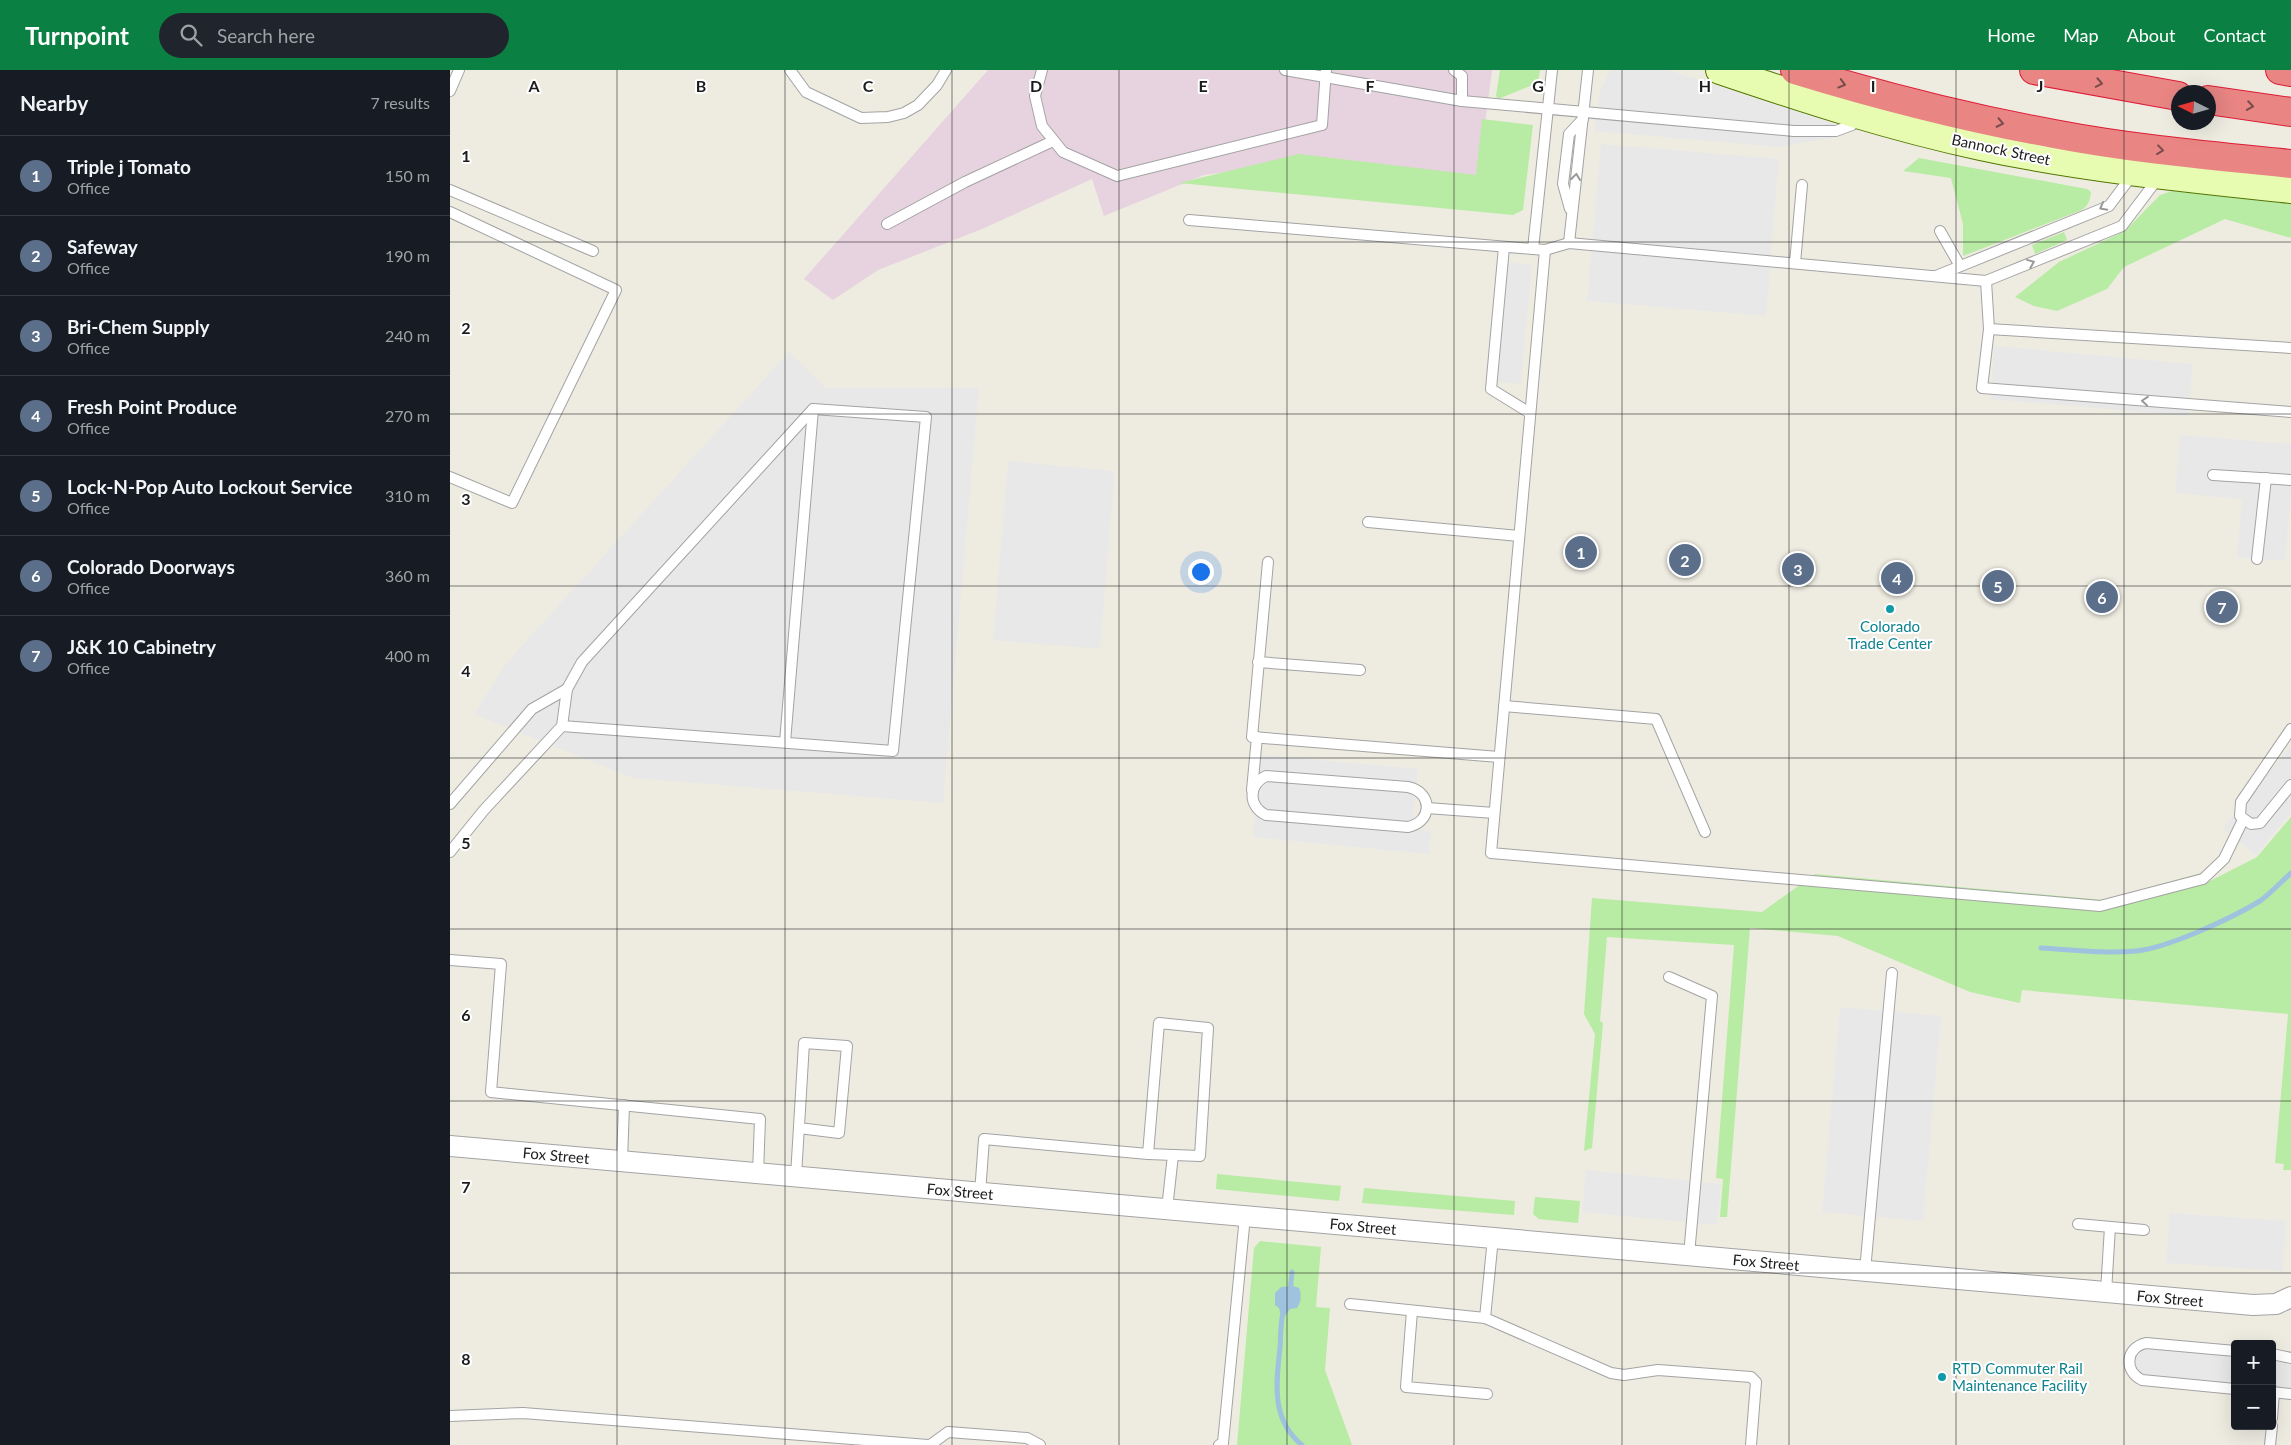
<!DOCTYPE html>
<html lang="en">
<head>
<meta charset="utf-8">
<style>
  :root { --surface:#171b24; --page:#20242c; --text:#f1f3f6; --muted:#9ea1a6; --line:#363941; --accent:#0b8043 }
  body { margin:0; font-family:Lato,sans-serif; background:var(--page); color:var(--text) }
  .controls { position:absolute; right:15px; bottom:15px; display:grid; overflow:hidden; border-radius:5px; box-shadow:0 5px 20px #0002 }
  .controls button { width:45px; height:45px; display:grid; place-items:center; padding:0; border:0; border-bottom:1px solid var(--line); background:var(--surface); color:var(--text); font:25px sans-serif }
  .compass { position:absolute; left:1721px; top:15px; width:45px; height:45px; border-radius:50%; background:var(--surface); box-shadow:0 5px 20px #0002; rotate:275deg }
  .you { position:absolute; left:750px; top:501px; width:18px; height:18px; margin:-12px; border:4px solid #fff; border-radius:50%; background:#1a73e8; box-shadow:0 0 0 8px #1a73e833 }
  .badge { display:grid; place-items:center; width:32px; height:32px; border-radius:50%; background:var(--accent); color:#fff; font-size:16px; font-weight:700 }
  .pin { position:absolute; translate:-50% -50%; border:2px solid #fff; box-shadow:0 1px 5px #0006 }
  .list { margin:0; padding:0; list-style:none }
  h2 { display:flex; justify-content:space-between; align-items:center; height:65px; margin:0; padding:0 20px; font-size:21px }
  h2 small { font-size:16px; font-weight:400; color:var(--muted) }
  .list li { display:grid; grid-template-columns:32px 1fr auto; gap:15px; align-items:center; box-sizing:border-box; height:80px; padding:0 20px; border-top:1px solid var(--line) }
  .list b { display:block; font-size:19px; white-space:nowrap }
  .list p { margin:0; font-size:16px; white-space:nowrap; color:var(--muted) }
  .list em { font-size:16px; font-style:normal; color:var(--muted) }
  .icon { flex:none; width:28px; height:28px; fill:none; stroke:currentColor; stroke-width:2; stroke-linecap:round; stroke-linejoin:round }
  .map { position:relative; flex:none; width:1841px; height:1375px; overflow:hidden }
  header { display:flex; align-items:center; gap:30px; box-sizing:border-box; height:70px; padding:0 25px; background:var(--accent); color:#fff }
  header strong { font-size:24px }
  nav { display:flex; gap:28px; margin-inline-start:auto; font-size:18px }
  .search { width:350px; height:45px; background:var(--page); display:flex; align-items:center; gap:12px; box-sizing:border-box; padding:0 18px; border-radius:28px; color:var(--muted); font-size:19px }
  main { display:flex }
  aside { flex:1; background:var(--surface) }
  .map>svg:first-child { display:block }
  .industrial { fill:#e7d2df }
  .grass { fill:#b8eba3 }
  .parking { fill:#e8e8e8 }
  .water { fill:#9fc2de }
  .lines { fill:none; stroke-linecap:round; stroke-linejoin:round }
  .stream { stroke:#9fc2de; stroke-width:5 }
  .lane-casing { stroke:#a3a3a3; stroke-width:12 }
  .street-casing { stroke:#a3a3a3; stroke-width:22 }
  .secondary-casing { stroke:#507500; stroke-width:30 }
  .highway-casing { stroke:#dd1c36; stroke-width:30 }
  .lane { stroke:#fff; stroke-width:10 }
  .street { stroke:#fff; stroke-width:20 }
  .secondary { stroke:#e8fcb1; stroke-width:28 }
  .highway { stroke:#e98684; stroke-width:28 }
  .oneway { stroke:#784c4b }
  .oneway2 { stroke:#999 }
  .grid { fill:none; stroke:#1c1c1c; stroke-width:1; stroke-opacity:0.55 }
  .culture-dot { fill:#0f9aa8; stroke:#fff; stroke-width:2 }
  .labels { text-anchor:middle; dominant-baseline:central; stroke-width:4; stroke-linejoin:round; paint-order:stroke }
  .street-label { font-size:15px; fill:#1c1c1c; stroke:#fff }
  .culture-label { font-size:15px; fill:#0d838f; stroke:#fff }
  .grid-label { font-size:16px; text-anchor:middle; font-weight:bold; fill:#1c1c1c; stroke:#fff; stroke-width:4; stroke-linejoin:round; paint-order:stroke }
</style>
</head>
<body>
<header>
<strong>Turnpoint</strong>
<div class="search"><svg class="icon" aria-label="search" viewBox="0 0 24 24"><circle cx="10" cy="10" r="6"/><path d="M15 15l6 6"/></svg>Search here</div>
<nav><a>Home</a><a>Map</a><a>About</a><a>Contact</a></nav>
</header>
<main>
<aside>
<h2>Nearby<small>7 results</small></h2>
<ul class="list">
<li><span class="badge" style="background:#5c6f8a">1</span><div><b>Triple j Tomato</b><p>Office</p></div><em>150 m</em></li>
<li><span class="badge" style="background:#5c6f8a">2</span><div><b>Safeway</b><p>Office</p></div><em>190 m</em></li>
<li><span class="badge" style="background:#5c6f8a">3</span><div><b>Bri-Chem Supply</b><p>Office</p></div><em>240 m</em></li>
<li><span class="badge" style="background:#5c6f8a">4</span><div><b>Fresh Point Produce</b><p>Office</p></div><em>270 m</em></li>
<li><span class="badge" style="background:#5c6f8a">5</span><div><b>Lock-N-Pop Auto Lockout Service</b><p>Office</p></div><em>310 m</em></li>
<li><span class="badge" style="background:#5c6f8a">6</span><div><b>Colorado Doorways</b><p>Office</p></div><em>360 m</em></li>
<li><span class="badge" style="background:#5c6f8a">7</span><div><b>J&amp;K 10 Cabinetry</b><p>Office</p></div><em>400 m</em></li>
</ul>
</aside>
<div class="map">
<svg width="1841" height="1375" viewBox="0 0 1841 1375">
  <rect width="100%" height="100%" fill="#eeece1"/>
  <polygon class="industrial" points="538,0 1042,0 1028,109 861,90 754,105 654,146 642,109 532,159 428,200 383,230 354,209"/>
  <g class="grass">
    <polygon points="1050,0 1090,0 1088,13 1048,29 1046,26"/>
    <polygon points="1032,49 1083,55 1073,140 1063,145 729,113 849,84 1026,105"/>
    <path d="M1469,88L1637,119L1641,122C1640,130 1639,135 1632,140L1513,186V154L1501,108L1453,101Z"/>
    <polygon points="1722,121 1841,134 1841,168 1775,149 1674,197 1657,219 1607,241 1584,236 1565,227 1609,192 1675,161 1710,125"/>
    <polygon points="1614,162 1617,170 1585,184 1582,175"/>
    <polygon points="1841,747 1841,1100 1833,1100 1834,1094 1825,1093 1838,944 1572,920 1570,933 1520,922 1388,866 1300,858 1277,1147 1270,1147 1273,1109 1266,1108 1284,875 1157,867 1150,951 1153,953 1142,1078 1134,1081 1145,964 1134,944 1142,828 1312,842 1365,804 1653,830 1755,802 1760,811 1807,787"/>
    <polygon points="767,1104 891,1116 889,1131 766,1119"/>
    <polygon points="914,1118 1065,1131 1064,1145 912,1133"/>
    <polygon points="1085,1127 1130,1131 1128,1153 1089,1149 1083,1144"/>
    <polygon points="810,1171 871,1177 866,1237 880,1238 875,1300 902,1375 787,1375 804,1178"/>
  </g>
  <g class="parking">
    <polygon points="1161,0 1218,0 1384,54 1386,67 1329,77 1144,61 1150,20"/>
    <polygon points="1151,74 1329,89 1316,246 1137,231"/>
    <polygon points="1047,191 1082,195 1071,314 1035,311"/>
    <polygon points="1544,276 1743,294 1738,346 1540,329"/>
    <polygon points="339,282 376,318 529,318 493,733 183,708 24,644 57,592"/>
    <polygon points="1730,365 1841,374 1841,422 1835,491 1787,487 1792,429 1725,423"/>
    <polygon points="558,391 665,401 650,579 543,570"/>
    <polygon points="1841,676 1841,743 1806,785 1773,758"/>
    <polygon points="811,685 968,699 962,759 981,761 979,784 803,767"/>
    <polygon points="1390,937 1491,946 1473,1151 1372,1142"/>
    <polygon points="1136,1100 1271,1114 1267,1155 1132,1142"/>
    <polygon points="1720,1143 1836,1151 1833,1201 1716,1193"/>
    <polygon points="1689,1275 1785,1281 1785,1319 1686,1307 1680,1284"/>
    <polygon points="1822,1284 1841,1288 1841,1320 1822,1322"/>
  </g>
  <path class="water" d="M843,1216L849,1218C852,1225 851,1232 847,1238L840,1239L835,1246H831L829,1238L825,1235V1223L831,1217Z"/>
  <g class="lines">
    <g class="stream">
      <path d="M1591,878C1623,880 1654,884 1686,881C1718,878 1782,848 1810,831C1821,823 1831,812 1841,803"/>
      <polyline points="840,1222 842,1202"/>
      <path d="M834,1239C830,1251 831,1265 830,1278C826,1313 821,1350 852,1375"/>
    </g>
    <g class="lane-casing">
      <g id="lane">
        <polyline points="340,0 356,22 411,48 438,47 454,43 468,35 487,15 496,0"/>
        <polyline points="592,0 585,26 592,56 613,82 667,106 872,55 876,0"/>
        <polyline points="835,0 1012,31"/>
        <polyline points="1004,0 1012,6 1012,31 1344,61 1386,61 1402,55 1406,46"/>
        <polyline points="0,21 9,0"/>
        <polyline points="0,120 143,181"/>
        <polyline points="1120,139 1113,114 1119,64 1133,49"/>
        <polyline points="0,142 166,220 62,433 0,407"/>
        <polyline points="739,150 1095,180 1119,173 1536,211 1672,156 1709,107"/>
        <polyline points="437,154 515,112 603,71"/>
        <polyline points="1490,161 1510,196"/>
        <polyline points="1119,173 1138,0"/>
        <polyline points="1054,177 1041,319 1080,343"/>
        <polyline points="1083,179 1102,0"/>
        <polyline points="1095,180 1041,783 1650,836 1753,809 1774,789 1793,750"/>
        <polyline points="1345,193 1352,115"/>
        <polyline points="1486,206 1659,136 1683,104"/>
        <polyline points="1536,211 1539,259 1532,318 1841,342"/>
        <polyline points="1539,259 1841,278"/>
        <polyline points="1763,405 1841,410"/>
        <polyline points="918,452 1069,466"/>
        <polyline points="1807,489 1816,408"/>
        <polyline points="818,492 802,667 1049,687"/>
        <polyline points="808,592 910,600"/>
        <polyline points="1054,636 1206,649 1255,762"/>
        <polyline points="1841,659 1791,732 1790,746 1801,754 1810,753 1841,715"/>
        <polyline points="335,672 363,339"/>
        <path d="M816,706L958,717C983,722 983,752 958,757L816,745C798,736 798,715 816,706Z"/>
        <polyline points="802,720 807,667"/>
        <polyline points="0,734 82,639 117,619"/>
        <polyline points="977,738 1044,743"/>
        <polyline points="0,782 34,740 112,656 117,619 132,592 363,339 476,347 443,681 112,656"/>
        <polyline points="0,890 51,894 41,1022 310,1049 308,1103"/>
        <polyline points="1219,907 1262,926 1239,1185"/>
        <polyline points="172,1091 174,1035"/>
        <polyline points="346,1106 354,973 397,976 389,1063 349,1058"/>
        <polyline points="530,1123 534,1069 698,1084 709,953 758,958 750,1086 698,1084"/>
        <polyline points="717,1139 723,1085"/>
        <polyline points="1628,1154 1694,1160"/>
        <polyline points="1415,1201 1442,903"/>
        <polyline points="1656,1222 1660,1157"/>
        <polyline points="900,1234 1035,1248 1161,1303 1174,1305 1208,1300 1301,1307 1306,1312 1301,1375"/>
        <polyline points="962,1241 956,1317 1037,1324"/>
        <polyline points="1035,1248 1043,1168"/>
        <path d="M1785,1281L1696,1273C1675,1278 1674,1301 1692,1310L1785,1319"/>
        <polyline points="1822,1284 1841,1288"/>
        <polyline points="1822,1322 1841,1324"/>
        <polyline points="0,1346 73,1343 478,1375"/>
        <polyline points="1822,1348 1824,1322"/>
        <polyline points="480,1375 498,1362 577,1368 590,1375"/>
        <polyline points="769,1375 773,1373 795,1146"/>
        <polyline points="1820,1375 1822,1356"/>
      </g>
    </g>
    <g class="street-casing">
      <polyline id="street" points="0,1076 1803,1235 1826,1234 1841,1227"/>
    </g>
    <g class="secondary-casing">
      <path id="secondary" d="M1270,0C1356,29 1442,57 1531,76C1633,98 1737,108 1841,119"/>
    </g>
    <g class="highway-casing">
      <g id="highway">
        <path d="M1345,0C1430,26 1516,48 1604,64C1682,79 1762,86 1841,94"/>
        <polyline points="1584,0 1728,26"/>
        <polyline points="1830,0 1841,2"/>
        <polyline points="1758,30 1841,42"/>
      </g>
    </g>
    <use href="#lane" class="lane"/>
    <use href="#street" class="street"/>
    <use href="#secondary" class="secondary"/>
    <use href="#highway" class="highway"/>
  </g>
  <defs><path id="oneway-chevron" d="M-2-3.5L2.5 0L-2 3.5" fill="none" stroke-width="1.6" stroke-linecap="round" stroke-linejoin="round" transform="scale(1.25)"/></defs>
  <g class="oneway">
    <use href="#oneway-chevron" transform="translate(1649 13) rotate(11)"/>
    <use href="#oneway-chevron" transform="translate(1392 14) rotate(16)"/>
    <use href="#oneway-chevron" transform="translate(1800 36) rotate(8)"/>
    <use href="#oneway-chevron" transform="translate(1550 53) rotate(12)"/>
    <use href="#oneway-chevron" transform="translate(1710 80) rotate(7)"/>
  </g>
  <g class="oneway2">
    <use href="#oneway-chevron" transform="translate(1126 107) rotate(-83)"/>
    <use href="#oneway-chevron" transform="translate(1653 137) rotate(152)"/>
    <use href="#oneway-chevron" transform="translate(1581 193) rotate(-22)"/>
    <use href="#oneway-chevron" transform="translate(1695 331) rotate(-176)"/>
  </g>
  <path class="grid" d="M167,0V1375M335,0V1375M502,0V1375M669,0V1375M837,0V1375M1004,0V1375M1172,0V1375M1339,0V1375M1506,0V1375M1674,0V1375M0,172H1841M0,344H1841M0,516H1841M0,688H1841M0,859H1841M0,1031H1841M0,1203H1841"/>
  <g class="culture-dot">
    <circle cx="1440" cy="539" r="5"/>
    <circle cx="1492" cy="1307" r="5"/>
  </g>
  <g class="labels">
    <g class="street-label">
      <text transform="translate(1551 79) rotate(12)">Bannock Street</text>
      <text transform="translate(106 1085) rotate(5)">Fox Street</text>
      <text transform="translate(510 1121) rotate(5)">Fox Street</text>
      <text transform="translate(913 1156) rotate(5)">Fox Street</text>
      <text transform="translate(1316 1192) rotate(5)">Fox Street</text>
      <text transform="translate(1720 1228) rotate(5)">Fox Street</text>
    </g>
    <g class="culture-label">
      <text x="1440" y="556">Colorado<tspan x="1440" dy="17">Trade Center</tspan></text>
      <text x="1502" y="1298" text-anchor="start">RTD Commuter Rail<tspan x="1502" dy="17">Maintenance Facility</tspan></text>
    </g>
  </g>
  <g class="grid-label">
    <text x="84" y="22">A</text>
    <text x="251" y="22">B</text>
    <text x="418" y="22">C</text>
    <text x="586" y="22">D</text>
    <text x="753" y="22">E</text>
    <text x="920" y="22">F</text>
    <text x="1088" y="22">G</text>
    <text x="1255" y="22">H</text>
    <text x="1423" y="22">I</text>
    <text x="1590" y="22">J</text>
    <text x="16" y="92">1</text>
    <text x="16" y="264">2</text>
    <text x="16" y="435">3</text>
    <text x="16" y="607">4</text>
    <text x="16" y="779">5</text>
    <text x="16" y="951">6</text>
    <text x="16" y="1123">7</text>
    <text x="16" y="1295">8</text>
  </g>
</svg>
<div class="controls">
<button>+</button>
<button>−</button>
</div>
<svg class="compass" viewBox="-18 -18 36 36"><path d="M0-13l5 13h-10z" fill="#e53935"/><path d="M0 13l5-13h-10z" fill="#9ea1a6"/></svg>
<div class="you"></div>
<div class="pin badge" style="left:1131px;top:482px;background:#5c6f8a">1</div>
<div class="pin badge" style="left:1235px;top:490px;background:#5c6f8a">2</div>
<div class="pin badge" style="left:1348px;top:499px;background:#5c6f8a">3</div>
<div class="pin badge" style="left:1447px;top:508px;background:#5c6f8a">4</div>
<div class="pin badge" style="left:1548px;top:516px;background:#5c6f8a">5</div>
<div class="pin badge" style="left:1652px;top:527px;background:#5c6f8a">6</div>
<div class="pin badge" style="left:1772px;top:537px;background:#5c6f8a">7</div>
</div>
</main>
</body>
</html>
